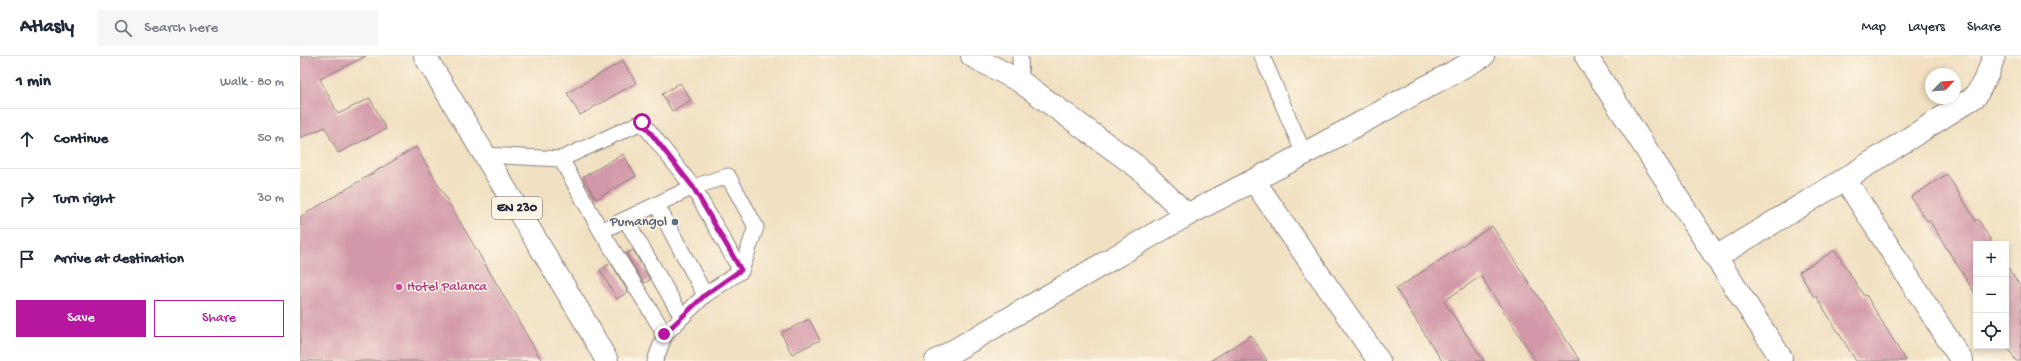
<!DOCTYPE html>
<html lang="en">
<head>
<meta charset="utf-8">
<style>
  :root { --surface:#fff; --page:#f6f6f7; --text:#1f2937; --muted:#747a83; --line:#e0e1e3; --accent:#b5179e }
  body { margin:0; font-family:"Gochi Hand",sans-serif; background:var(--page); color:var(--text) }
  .controls { position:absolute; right:12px; bottom:12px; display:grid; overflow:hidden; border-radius:0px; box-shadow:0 2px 6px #0003 }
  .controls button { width:36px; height:36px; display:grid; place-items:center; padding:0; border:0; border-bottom:1px solid var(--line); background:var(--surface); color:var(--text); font:20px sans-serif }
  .compass { position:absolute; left:1625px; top:12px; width:36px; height:36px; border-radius:50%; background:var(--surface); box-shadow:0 2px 6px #0003; rotate:65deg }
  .stop { position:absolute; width:12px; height:12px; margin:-9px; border:3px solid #b5179e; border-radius:50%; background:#fff }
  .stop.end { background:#b5179e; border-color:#fff; box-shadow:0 1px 4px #0008 }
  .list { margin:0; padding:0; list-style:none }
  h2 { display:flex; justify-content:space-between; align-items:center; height:52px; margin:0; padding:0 16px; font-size:17px }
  h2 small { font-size:13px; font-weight:400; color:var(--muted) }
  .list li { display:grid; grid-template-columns:26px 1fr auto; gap:12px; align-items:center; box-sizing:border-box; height:60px; padding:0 16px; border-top:1px solid var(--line) }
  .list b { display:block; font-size:15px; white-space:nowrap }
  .list em { font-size:13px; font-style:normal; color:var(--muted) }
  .actions { display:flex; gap:8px; padding:12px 16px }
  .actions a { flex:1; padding:9px 0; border:1px solid var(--accent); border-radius:0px; text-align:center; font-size:14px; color:var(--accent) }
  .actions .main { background:var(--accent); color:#fff }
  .icon { flex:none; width:22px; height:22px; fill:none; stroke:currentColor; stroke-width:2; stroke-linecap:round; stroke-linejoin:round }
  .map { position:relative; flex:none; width:1721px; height:305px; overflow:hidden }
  header { display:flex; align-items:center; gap:24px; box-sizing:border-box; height:56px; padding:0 20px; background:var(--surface); border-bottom:1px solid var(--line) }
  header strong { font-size:19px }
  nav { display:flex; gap:22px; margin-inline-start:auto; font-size:14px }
  .search { width:280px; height:36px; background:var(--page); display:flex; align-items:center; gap:10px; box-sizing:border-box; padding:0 14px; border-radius:0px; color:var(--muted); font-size:15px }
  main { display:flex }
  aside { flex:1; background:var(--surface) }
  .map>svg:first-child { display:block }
  .building { fill:#d297a8 }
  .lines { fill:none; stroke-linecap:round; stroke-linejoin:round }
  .service-casing { stroke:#8a817e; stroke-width:17 }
  .minor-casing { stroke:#8a817e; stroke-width:24 }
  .tertiary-casing { stroke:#8a817e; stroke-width:24 }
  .primary-casing { stroke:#8a817e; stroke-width:24 }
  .service { stroke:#fff; stroke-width:15 }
  .minor { stroke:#fff; stroke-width:22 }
  .tertiary { stroke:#fff; stroke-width:22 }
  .primary { stroke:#fff; stroke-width:22 }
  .route { stroke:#b5179e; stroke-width:5 }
  .service-dot { fill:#5c6f8a; stroke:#fcf5e5; stroke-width:1.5 }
  .hotel-dot { fill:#d1479c; stroke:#fcf5e5; stroke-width:1.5 }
  .labels { text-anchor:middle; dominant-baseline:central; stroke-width:3; stroke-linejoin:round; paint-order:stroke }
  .shield { fill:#fcf5e5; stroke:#63616e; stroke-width:1 }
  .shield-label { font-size:13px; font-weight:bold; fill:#22223b }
  .service-label { font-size:14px; fill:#4e5e75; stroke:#fcf5e5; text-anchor:end }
  .hotel-label { font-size:14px; fill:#b23c85; stroke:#fcf5e5; text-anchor:start }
</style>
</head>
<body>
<header>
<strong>Atlasly</strong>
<div class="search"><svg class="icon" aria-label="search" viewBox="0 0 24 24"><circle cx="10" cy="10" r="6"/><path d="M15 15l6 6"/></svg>Search here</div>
<nav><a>Map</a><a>Layers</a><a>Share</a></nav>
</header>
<main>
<aside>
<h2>1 min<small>Walk · 80 m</small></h2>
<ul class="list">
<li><svg class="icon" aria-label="ahead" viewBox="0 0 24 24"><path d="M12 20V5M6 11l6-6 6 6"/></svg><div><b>Continue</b></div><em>50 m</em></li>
<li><svg class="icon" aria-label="right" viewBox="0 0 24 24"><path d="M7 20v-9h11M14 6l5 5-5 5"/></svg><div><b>Turn right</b></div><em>30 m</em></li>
<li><svg class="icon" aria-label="arrive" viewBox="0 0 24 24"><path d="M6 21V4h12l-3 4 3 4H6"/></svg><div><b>Arrive at destination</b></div></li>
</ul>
<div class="actions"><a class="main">Save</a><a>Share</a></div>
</aside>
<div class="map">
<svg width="1721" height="305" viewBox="0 0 1721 305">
  <rect width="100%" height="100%" fill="#fcf5e5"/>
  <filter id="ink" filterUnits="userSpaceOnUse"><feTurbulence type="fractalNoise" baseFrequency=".025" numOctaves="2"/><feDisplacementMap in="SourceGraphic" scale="8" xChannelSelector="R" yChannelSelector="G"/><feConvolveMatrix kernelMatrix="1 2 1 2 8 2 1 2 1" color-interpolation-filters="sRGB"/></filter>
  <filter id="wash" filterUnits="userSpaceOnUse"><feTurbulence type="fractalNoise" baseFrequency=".012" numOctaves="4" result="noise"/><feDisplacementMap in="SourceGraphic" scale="16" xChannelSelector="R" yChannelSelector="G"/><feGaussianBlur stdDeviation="0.9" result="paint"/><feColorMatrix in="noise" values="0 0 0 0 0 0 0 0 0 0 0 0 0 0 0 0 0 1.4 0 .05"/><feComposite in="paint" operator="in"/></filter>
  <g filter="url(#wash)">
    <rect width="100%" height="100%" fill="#f1e0c1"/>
    <g id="blocks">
      <g class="building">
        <polygon points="0,0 66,0 20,23 38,58 70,42 86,73 38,97 25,71 0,82"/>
        <polygon points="323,5 336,27 280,59 267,37"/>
        <polygon points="380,27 391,44 372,55 362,38"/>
        <polygon points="116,91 242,305 0,305 0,161"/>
        <polygon points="323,98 336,120 296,143 283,121"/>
        <polygon points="1647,118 1676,165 1678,163 1693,188 1676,188 1676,239 1629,164 1627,165 1611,141"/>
        <polygon points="1192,170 1280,305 1236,305 1181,220 1144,245 1184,305 1142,305 1096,233"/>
        <polygon points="333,194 350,224 344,227 326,198"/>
        <polygon points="1535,194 1564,240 1566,239 1606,305 1556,305 1516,240 1514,241 1499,216"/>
        <polygon points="311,207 328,236 317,243 300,214"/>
        <polygon points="1706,209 1721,231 1721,305 1716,305 1706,288"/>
        <polygon points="509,263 520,284 492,298 481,277"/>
        <polygon points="951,279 967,305 910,305"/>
      </g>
    </g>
  </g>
  <g filter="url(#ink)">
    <use href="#blocks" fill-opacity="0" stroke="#8a817e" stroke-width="1"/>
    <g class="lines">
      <g class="service-casing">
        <g id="service">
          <polyline points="720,0 721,26"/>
          <polyline points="962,0 1004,98"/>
          <polyline points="185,99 261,103 301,175 365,278 355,305"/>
          <polyline points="261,103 342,66 393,131 441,215 405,239 365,278"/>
          <polyline points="357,149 405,239"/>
          <polyline points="326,164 382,261"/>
          <polyline points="301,175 393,131 428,120 456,171 441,215"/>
        </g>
      </g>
      <g class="minor-casing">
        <g id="minor">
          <polyline points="672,0 721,26 839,112 887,159"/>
          <polyline points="1286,0 1481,302"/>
          <polyline points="1545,123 1662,305"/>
          <polyline points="954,125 1079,305"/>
          <polyline points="1416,201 1545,123 1676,40 1688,17 1694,0"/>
        </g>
      </g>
      <g class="tertiary-casing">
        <polyline id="tertiary" points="636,305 887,159 1004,98 1183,0"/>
      </g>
      <g class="primary-casing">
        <polyline id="primary" points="125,0 283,262 307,305"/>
      </g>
      <use href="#service" class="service"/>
      <use href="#minor" class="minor"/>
      <use href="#tertiary" class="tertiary"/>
      <use href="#primary" class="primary"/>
    </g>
  </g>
  <g class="lines" filter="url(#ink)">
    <polyline class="route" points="342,66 393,131 441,214 405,239 364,278"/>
  </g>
  <circle class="service-dot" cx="375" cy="166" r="4"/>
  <circle class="hotel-dot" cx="99" cy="231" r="4"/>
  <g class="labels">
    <rect class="shield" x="192" y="141" width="50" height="22" rx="3"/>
    <g class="shield-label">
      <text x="217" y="152">EN 230</text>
    </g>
    <g class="service-label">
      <text x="367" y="166">Pumangol</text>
    </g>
    <g class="hotel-label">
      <text x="107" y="231">Hotel Palanca</text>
    </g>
  </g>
</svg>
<div class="controls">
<button>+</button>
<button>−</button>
<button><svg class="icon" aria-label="locate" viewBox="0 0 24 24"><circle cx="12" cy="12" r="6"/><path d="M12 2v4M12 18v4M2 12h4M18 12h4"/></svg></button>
</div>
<svg class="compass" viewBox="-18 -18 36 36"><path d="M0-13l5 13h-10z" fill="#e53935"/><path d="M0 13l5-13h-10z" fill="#747a83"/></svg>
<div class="stop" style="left:342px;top:66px"></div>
<div class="stop end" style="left:364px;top:278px"></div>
</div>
</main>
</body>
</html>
